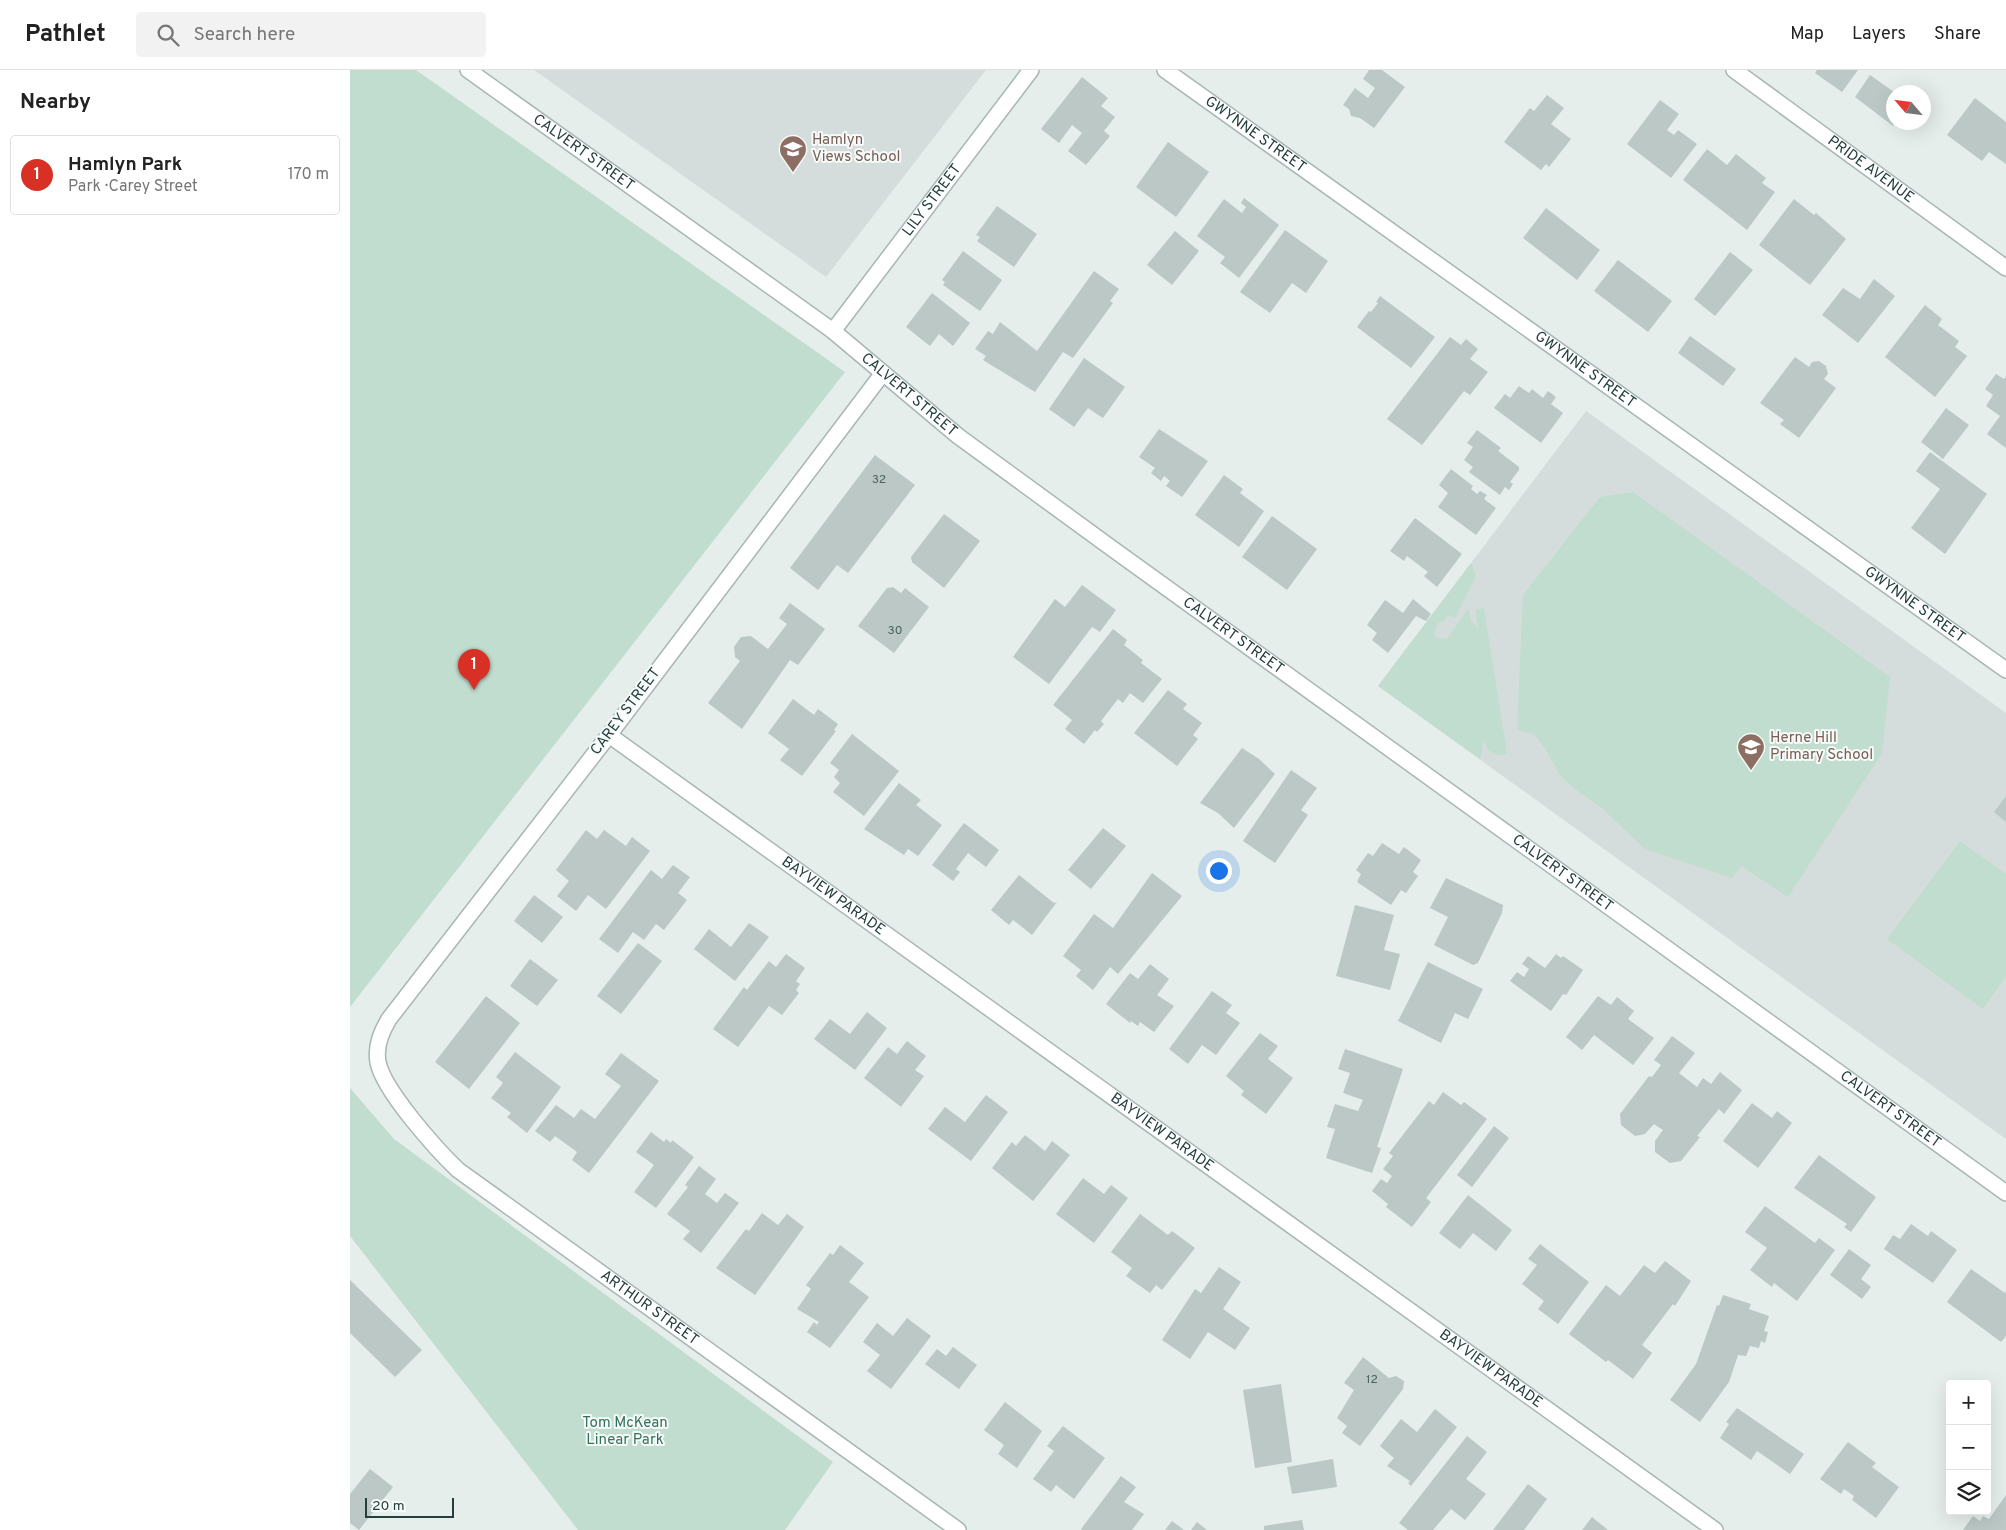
<!DOCTYPE html>
<html lang="en">
<head>
<meta charset="utf-8">
<style>
  :root { --surface:#fff; --page:#f2f2f2; --text:#222; --muted:#767676; --line:#e0e0e0; --accent:#d93025 }
  body { margin:0; font-family:Overpass,sans-serif; background:var(--page); color:var(--text) }
  .controls { position:absolute; right:15px; bottom:15px; display:grid; overflow:hidden; border-radius:5px; box-shadow:0 5px 20px #0002 }
  .controls button { width:45px; height:45px; display:grid; place-items:center; padding:0; border:0; border-bottom:1px solid var(--line); background:var(--surface); color:var(--text); font:25px sans-serif }
  .compass { position:absolute; left:1536px; top:15px; width:45px; height:45px; border-radius:50%; background:var(--surface); box-shadow:0 5px 20px #0002; rotate:298deg }
  .scale { position:absolute; left:15px; bottom:12px; width:89px; box-sizing:border-box; padding-left:5px; border:2px solid #253f3e; border-top:0; font-size:14px; line-height:18px; white-space:nowrap; color:#253f3e; -webkit-text-stroke:4px #f6faf9; paint-order:stroke }
  .you { position:absolute; left:868px; top:800px; width:18px; height:18px; margin:-12px; border:4px solid #fff; border-radius:50%; background:#1a73e8; box-shadow:0 0 0 8px #1a73e833 }
  .badge { display:grid; place-items:center; width:32px; height:32px; border-radius:50%; background:var(--accent); color:#fff; font-size:16px; font-weight:700 }
  .pin { position:absolute; translate:-50% -41px; filter:drop-shadow(0 1px 2px #0008) }
  .pin::after { content:''; position:absolute; top:26px; width:18px; height:15px; background:inherit; clip-path:polygon(0 0,100% 0,50% 100%) }
  .list { margin:0; padding:0; list-style:none }
  h2 { display:flex; justify-content:space-between; align-items:center; height:65px; margin:0; padding:0 20px; font-size:21px }
  h2 small { font-size:16px; font-weight:400; color:var(--muted) }
  .list li { display:grid; grid-template-columns:32px 1fr auto; gap:15px; align-items:center; box-sizing:border-box; height:80px; margin:0 10px 10px; padding:0 10px; border:1px solid var(--line); border-radius:5px }
  .list b { display:block; font-size:19px; white-space:nowrap }
  .list p { margin:0; font-size:16px; white-space:nowrap; color:var(--muted) }
  .list em { font-size:16px; font-style:normal; color:var(--muted) }
  .icon { flex:none; width:28px; height:28px; fill:none; stroke:currentColor; stroke-width:2; stroke-linecap:round; stroke-linejoin:round }
  .map { position:relative; flex:none; width:1656px; height:1460px; overflow:hidden }
  header { display:flex; align-items:center; gap:30px; box-sizing:border-box; height:70px; padding:0 25px; background:var(--surface); border-bottom:1px solid var(--line) }
  header strong { font-size:24px }
  nav { display:flex; gap:28px; margin-inline-start:auto; font-size:18px }
  .search { width:350px; height:45px; background:var(--page); display:flex; align-items:center; gap:12px; box-sizing:border-box; padding:0 18px; border-radius:5px; color:var(--muted); font-size:19px }
  main { display:flex }
  aside { flex:1; background:var(--surface) }
  .map>svg:first-child { display:block }
  .built { fill:#d4dddb }
  .green { fill:#c0ddcf }
  .building { fill:#bbc8c6 }
  .lines { fill:none; stroke-linecap:round; stroke-linejoin:round }
  .street-casing { stroke:#a8b6b4; stroke-width:18 }
  .street { stroke:#fff; stroke-width:15 }
  .labels { text-anchor:middle; dominant-baseline:central; stroke-width:4; stroke-linejoin:round; paint-order:stroke }
  .number-label { font-size:12px; fill:#4a6160 }
  .street-label { font-size:15px; fill:#253f3e; stroke:#f6faf9 }
  .education-label { font-size:15px; fill:#785e54; stroke:#f6faf9; text-anchor:start }
  .park-label { font-size:15px; fill:#32735b; stroke:#f6faf9 }
</style>
</head>
<body>
<header>
<strong>Pathlet</strong>
<div class="search"><svg class="icon" aria-label="search" viewBox="0 0 24 24"><circle cx="10" cy="10" r="6"/><path d="M15 15l6 6"/></svg>Search here</div>
<nav><a>Map</a><a>Layers</a><a>Share</a></nav>
</header>
<main>
<aside>
<h2>Nearby<small></small></h2>
<ul class="list">
<li><span class="badge">1</span><div><b>Hamlyn Park</b><p>Park · Carey Street</p></div><em>170 m</em></li>
</ul>
</aside>
<div class="map">
<svg width="1656" height="1460" viewBox="0 0 1656 1460">
  <rect width="100%" height="100%" fill="#e6eeec"/>
  <g class="built">
    <polygon points="184,0 636,0 476,207"/>
    <polygon points="1236,341 1656,643 1656,1069 1028,616"/>
  </g>
  <g class="green">
    <polygon points="0,0 66,0 495,302 0,937"/>
    <polygon points="1283,422 1540,607 1532,683 1438,827 1391,796 1382,808 1295,779 1253,739 1222,717 1210,705 1196,680 1184,664 1167,660 1173,525 1250,427"/>
    <polygon points="1121,493 1126,506 1105,548 1097,545 1095,550 1087,554 1084,567 1097,569 1118,539 1121,550 1129,560 1125,540 1134,538 1157,684 1146,685 1138,680 1134,669 1130,689 1028,616"/>
    <polygon points="1610,771 1656,804 1656,906 1633,939 1537,869"/>
    <polygon points="0,1018 44,1069 483,1392 435,1460 228,1460 0,1166"/>
  </g>
  <g class="building">
    <polygon points="1019,0 1032,0 1055,17 1024,58 1010,48 1001,46 999,39 993,35 1005,18 1018,28 1025,18 1013,9"/>
    <polygon points="1467,0 1508,0 1492,22 1465,3"/>
    <polygon points="1520,5 1544,22 1544,52 1545,52 1543,56 1505,27"/>
    <polygon points="732,7 758,28 751,36 765,47 754,61 760,66 736,95 718,81 732,63 722,55 709,73 691,59"/>
    <polygon points="1197,25 1214,38 1201,54 1221,69 1199,97 1196,94 1191,100 1154,72 1180,38 1184,41"/>
    <polygon points="1625,28 1656,52 1656,94 1639,82 1632,91 1597,65"/>
    <polygon points="1310,30 1329,44 1317,60 1324,65 1328,60 1347,74 1321,108 1277,74"/>
    <polygon points="818,72 859,102 826,147 786,117"/>
    <polygon points="1357,79 1377,95 1386,84 1416,108 1412,113 1425,122 1397,160 1333,110"/>
    <polygon points="894,128 929,155 889,208 870,193 875,187 847,166 874,129 892,143 896,137 891,133"/>
    <polygon points="1444,129 1464,145 1466,143 1496,169 1460,215 1409,175"/>
    <polygon points="647,136 687,164 664,197 627,171 630,167 626,165"/>
    <polygon points="1196,138 1250,180 1227,210 1173,168"/>
    <polygon points="935,160 978,191 956,223 942,213 920,243 890,222"/>
    <polygon points="825,161 849,181 822,215 797,195"/>
    <polygon points="613,181 652,210 630,241 593,215 595,212 592,210"/>
    <polygon points="1380,182 1403,200 1365,246 1344,229"/>
    <polygon points="1268,190 1322,231 1298,262 1244,221"/>
    <polygon points="744,201 769,219 760,231 763,233 723,288 713,282 685,322 633,290 636,286 625,279 638,261 643,264 650,252 687,281"/>
    <polygon points="1524,209 1545,226 1508,273 1472,245 1493,218 1510,229"/>
    <polygon points="582,223 620,253 603,276 589,264 580,276 556,257"/>
    <polygon points="1030,226 1085,267 1061,298 1007,257 1019,241 1021,242 1028,233 1026,232"/>
    <polygon points="1575,235 1592,249 1588,255 1609,271 1605,277 1617,286 1585,327 1535,287"/>
    <polygon points="1340,266 1386,299 1373,316 1328,283"/>
    <polygon points="1100,267 1111,275 1116,269 1128,279 1120,289 1138,302 1120,325 1114,321 1072,375 1037,349"/>
    <polygon points="1445,287 1459,297 1462,292 1469,291 1476,296 1478,304 1474,309 1486,318 1449,368 1430,354 1434,350 1410,333"/>
    <polygon points="734,288 775,317 753,348 738,338 724,357 699,339"/>
    <polygon points="1646,304 1654,309 1656,306 1656,378 1637,364 1650,346 1636,336 1643,325 1635,319"/>
    <polygon points="1169,316 1179,323 1182,319 1193,328 1198,321 1206,327 1201,334 1213,343 1191,373 1144,338 1155,324 1160,328"/>
    <polygon points="1596,338 1619,355 1593,389 1571,372"/>
    <polygon points="809,359 858,391 832,427 816,416 820,411 814,406 811,411 801,403 805,398 789,387"/>
    <polygon points="1127,360 1151,378 1148,381 1169,397 1169,400 1160,412 1163,414 1159,420 1155,417 1150,425 1119,402 1123,397 1114,390 1123,377 1117,373"/>
    <polygon points="1580,382 1637,424 1595,484 1561,458 1590,419 1566,401"/>
    <polygon points="525,385 565,415 498,503 487,495 468,520 440,498"/>
    <polygon points="1101,399 1123,416 1121,419 1127,424 1130,421 1137,425 1134,429 1146,438 1126,465 1088,437 1098,423 1089,415"/>
    <polygon points="874,405 893,419 890,423 914,441 889,477 845,445"/>
    <polygon points="594,444 630,471 594,518 562,492 561,487"/>
    <polygon points="922,446 967,479 937,520 892,487"/>
    <polygon points="1065,448 1112,484 1087,517 1074,506 1078,502 1057,486 1054,491 1040,481"/>
    <polygon points="732,515 766,540 750,562 742,557 699,614 663,587 705,529 715,537"/>
    <polygon points="543,517 551,523 555,518 579,537 544,583 508,556 537,518"/>
    <polygon points="1063,529 1081,544 1076,551 1066,546 1038,583 1022,570 1027,563 1017,555 1035,530 1053,543"/>
    <polygon points="440,533 475,559 448,595 440,590 392,659 358,633 390,591 385,587 384,577 391,567 401,566 418,579 437,554 429,548"/>
    <polygon points="763,559 777,570 774,575 793,590 791,593 812,609 793,633 780,623 773,633 768,629 751,651 754,654 747,662 745,660 734,674 715,659 722,650 703,635"/>
    <polygon points="818,620 837,634 833,639 852,653 843,665 848,669 827,696 784,663"/>
    <polygon points="443,629 464,645 468,639 488,654 484,660 486,661 452,706 430,690 439,679 418,663"/>
    <polygon points="502,664 549,701 514,746 483,722 490,713 484,707 489,700 480,693"/>
    <polygon points="892,678 909,689 925,704 884,758 868,743 850,733"/>
    <polygon points="941,700 967,718 951,740 958,745 925,793 893,771"/>
    <polygon points="549,713 571,730 566,735 592,755 568,786 558,779 554,785 514,759"/>
    <polygon points="1656,726 1656,752 1644,742"/>
    <polygon points="614,753 649,780 636,797 618,783 606,799 610,802 603,811 582,795"/>
    <polygon points="753,758 776,776 741,819 718,800"/>
    <polygon points="236,760 247,769 254,760 276,776 282,767 300,781 256,839 238,825 226,841 207,826 219,811 206,800"/>
    <polygon points="1032,773 1049,784 1054,777 1071,790 1063,802 1068,806 1056,823 1051,820 1041,835 1007,812 1011,804 1006,800 1018,783 1023,786"/>
    <polygon points="323,795 340,807 328,823 337,830 314,860 306,854 294,870 283,862 268,883 249,869 301,800 312,809"/>
    <polygon points="802,803 832,826 768,904 760,897 743,920 726,906 731,900 713,886 744,844 763,858"/>
    <polygon points="669,805 704,833 707,832 682,865 663,850 659,855 641,840"/>
    <polygon points="1096,808 1153,835 1152,843 1128,893 1123,895 1084,875 1098,847 1080,838"/>
    <polygon points="184,825 213,847 192,873 164,851"/>
    <polygon points="1005,835 1044,845 1034,880 1050,884 1040,920 986,906"/>
    <polygon points="399,853 419,867 385,911 344,879 359,859 381,877"/>
    <polygon points="288,873 312,891 271,944 247,926"/>
    <polygon points="436,884 455,898 446,911 450,914 446,920 449,923 432,945 419,936 388,977 363,959 394,917 397,920 419,891 426,897"/>
    <polygon points="1206,884 1211,888 1213,886 1233,900 1216,925 1213,924 1201,941 1160,911 1167,902 1174,907 1179,899 1172,894 1178,886 1195,898"/>
    <polygon points="180,889 208,910 187,936 160,916"/>
    <polygon points="1078,892 1133,919 1118,949 1105,943 1091,973 1048,951"/>
    <polygon points="800,894 819,909 807,925 824,936 804,962 790,952 788,956 781,951 780,953 756,934 780,903 788,909"/>
    <polygon points="862,921 882,935 876,943 890,953 866,985 852,975 838,994 819,979"/>
    <polygon points="136,926 170,953 119,1019 85,992"/>
    <polygon points="1248,926 1261,935 1267,927 1284,941 1278,949 1304,968 1283,995 1244,965 1232,980 1216,967"/>
    <polygon points="517,942 537,958 505,1000 464,969 480,949 500,964"/>
    <polygon points="910,963 928,976 918,989 943,1008 916,1044 891,1025 894,1021 876,1006"/>
    <polygon points="1322,966 1345,983 1329,1003 1347,1017 1353,1008 1361,1014 1370,1002 1392,1020 1374,1044 1369,1039 1347,1066 1350,1067 1331,1091 1320,1093 1305,1082 1305,1071 1313,1060 1304,1054 1295,1064 1285,1066 1271,1055 1270,1044 1299,1006 1302,1007 1311,995 1304,990"/>
    <polygon points="557,971 576,986 565,1000 574,1006 551,1037 514,1008 538,977 547,984"/>
    <polygon points="995,979 1053,999 1027,1077 1031,1078 1022,1103 976,1088 985,1059 977,1057 985,1034 1008,1041 1013,1030 993,1023 1000,1003 988,999"/>
    <polygon points="165,982 211,1017 177,1063 157,1047 161,1043 141,1028 153,1013 146,1007"/>
    <polygon points="271,983 309,1011 239,1103 222,1090 227,1082 205,1066 200,1072 185,1061 206,1035 224,1048 231,1039 245,1049 271,1016 255,1004"/>
    <polygon points="1093,1022 1111,1035 1114,1032 1137,1049 1076,1128 1081,1132 1062,1157 1036,1137 1038,1134 1022,1121 1031,1109 1037,1113 1042,1106 1033,1099 1043,1086 1039,1083 1079,1031 1084,1035"/>
    <polygon points="636,1025 658,1042 621,1091 578,1059 595,1037 615,1052"/>
    <polygon points="1402,1033 1422,1048 1427,1041 1442,1053 1408,1098 1373,1071"/>
    <polygon points="1144,1056 1159,1068 1122,1117 1107,1105"/>
    <polygon points="301,1062 314,1072 316,1069 321,1073 322,1070 344,1087 306,1138 284,1122 304,1095 286,1082"/>
    <polygon points="675,1065 695,1081 702,1071 720,1085 683,1131 642,1098 662,1072 666,1076"/>
    <polygon points="1469,1085 1526,1127 1501,1162 1494,1157 1497,1154 1444,1118"/>
    <polygon points="349,1096 366,1109 355,1124 367,1133 375,1123 389,1133 351,1183 333,1169 340,1161 317,1144 338,1117 335,1115"/>
    <polygon points="733,1108 754,1124 761,1115 778,1128 744,1173 706,1144"/>
    <polygon points="1118,1125 1162,1160 1146,1181 1123,1163 1110,1179 1089,1163"/>
    <polygon points="1415,1136 1465,1173 1469,1168 1485,1180 1447,1231 1424,1213 1422,1217 1400,1200 1417,1178 1395,1162"/>
    <polygon points="412,1143 428,1155 437,1144 454,1157 405,1225 366,1198 396,1159 399,1161"/>
    <polygon points="790,1144 818,1165 822,1161 845,1178 812,1220 806,1215 800,1223 776,1206 782,1198 761,1182"/>
    <polygon points="1561,1154 1578,1166 1581,1161 1607,1180 1583,1213 1534,1179 1543,1165 1550,1169"/>
    <polygon points="1190,1174 1239,1212 1208,1254 1188,1239 1194,1231 1172,1214 1187,1195 1178,1189"/>
    <polygon points="490,1175 514,1193 499,1212 519,1227 480,1278 457,1262 464,1252 467,1255 469,1252 447,1239 461,1219 456,1215 480,1183 483,1185"/>
    <polygon points="1499,1179 1521,1195 1511,1209 1521,1217 1512,1229 1480,1205"/>
    <polygon points="1315,1191 1341,1211 1325,1236 1323,1234 1292,1275 1302,1283 1283,1309 1258,1290 1256,1292 1219,1264 1256,1215 1270,1226 1294,1195 1305,1203"/>
    <polygon points="869,1197 891,1212 873,1239 900,1258 885,1280 858,1262 840,1289 812,1270 845,1219 851,1223"/>
    <polygon points="1621,1199 1655,1223 1656,1221 1656,1266 1651,1272 1597,1232"/>
    <polygon points="0,1210 72,1280 45,1307 0,1263"/>
    <polygon points="1373,1225 1401,1234 1399,1239 1419,1246 1414,1261 1418,1262 1415,1273 1411,1271 1409,1278 1400,1276 1396,1286 1388,1285 1379,1312 1350,1352 1320,1330 1346,1294 1367,1235 1369,1236"/>
    <polygon points="557,1248 581,1266 541,1319 517,1301 530,1285 513,1272 527,1253 543,1266"/>
    <polygon points="603,1277 627,1295 609,1319 575,1294 587,1279 596,1286"/>
    <polygon points="1013,1287 1039,1308 1046,1306 1054,1311 1053,1319 1010,1376 992,1363 997,1356 987,1348 1004,1320 994,1313"/>
    <polygon points="931,1314 942,1392 905,1398 893,1320"/>
    <polygon points="655,1332 692,1361 667,1398 648,1384 654,1375 634,1360"/>
    <polygon points="1387,1338 1454,1384 1440,1404 1407,1381 1401,1390 1370,1368 1379,1354 1376,1352"/>
    <polygon points="1085,1339 1107,1357 1061,1416 1058,1413 1060,1411 1037,1396 1044,1388 1030,1376 1051,1349 1067,1362"/>
    <polygon points="713,1356 755,1388 724,1429 706,1415 701,1422 683,1409 704,1381 697,1376"/>
    <polygon points="1117,1366 1137,1382 1116,1409 1136,1424 1115,1450 1101,1439 1083,1460 1058,1460 1049,1453"/>
    <polygon points="1498,1372 1526,1393 1522,1397 1549,1417 1526,1448 1502,1430 1504,1426 1494,1419 1491,1424 1470,1409"/>
    <polygon points="983,1389 987,1417 942,1424 937,1397"/>
    <polygon points="20,1399 43,1417 9,1460 0,1453 0,1424"/>
    <polygon points="771,1406 786,1417 774,1432 794,1444 782,1460 732,1460 731,1459"/>
    <polygon points="1178,1414 1197,1429 1174,1460 1143,1460"/>
    <polygon points="1656,1425 1656,1460 1613,1460 1623,1446 1630,1451 1633,1446 1639,1449"/>
    <polygon points="1242,1447 1258,1460 1232,1460"/>
    <polygon points="952,1450 954,1460 914,1460 914,1456"/>
    <polygon points="822,1451 834,1460 815,1460"/>
    <polygon points="847,1452 857,1460 841,1460"/>
  </g>
  <g class="lines">
    <g class="street-casing">
      <g id="street">
        <path id="s1" d="M118,0L483,261L608,366L760,477L1656,1123"/>
        <path id="s2" d="M815,0L1656,600"/>
        <path id="s3" d="M1384,0L1656,198"/>
        <path id="s4" d="M483,261L681,0"/>
        <path id="s5" d="M533,303L259,665L39,949C31,962 25,976 28,992C33,1020 87,1080 108,1100L608,1460"/>
        <path id="s6" d="M259,665L1365,1460"/>
      </g>
    </g>
    <use href="#street" class="street"/>
  </g>
  <defs>
    <g id="school-pin" transform="scale(1.4375)"><path d="M0 17L-7.5 6A9.5 9.5 0 1 1 7.5 6Z" fill="#8d6e63" stroke="#f6faf9"/><path d="M0-5L7-2L0 1L-7-2ZM-4 1L0 2.5L4 1V4Q0 6-4 4Z" fill="#fff"/></g>
  </defs>
  <g fill-rule="evenodd">
    <use href="#school-pin" x="443" y="79"/>
    <use href="#school-pin" x="1401" y="677"/>
  </g>
  <g class="labels">
    <g class="number-label">
      <text x="529" y="410">32</text>
      <text x="545" y="561">30</text>
      <text x="1022" y="1310">12</text>
    </g>
    <g class="street-label">
      <text stroke="none"><textPath href="#s2" startOffset="111">GWYNNE STREET</textPath></text>
      <text stroke="none"><textPath href="#s1" startOffset="142">CALVERT STREET</textPath></text>
      <text stroke="none"><textPath href="#s3" startOffset="169">PRIDE AVENUE</textPath></text>
      <text stroke="none"><textPath href="#s4" startOffset="164">LILY STREET</textPath></text>
      <text stroke="none"><textPath href="#s2" startOffset="516">GWYNNE STREET</textPath></text>
      <text stroke="none"><textPath href="#s1" startOffset="548">CALVERT STREET</textPath></text>
      <text stroke="none"><textPath href="#s2" startOffset="921">GWYNNE STREET</textPath></text>
      <text stroke="none"><textPath href="#s1" startOffset="952">CALVERT STREET</textPath></text>
      <text transform="translate(276 642) rotate(-53)">CAREY STREET</text>
      <text stroke="none"><textPath href="#s1" startOffset="1358">CALVERT STREET</textPath></text>
      <text stroke="none"><textPath href="#s6" startOffset="276">BAYVIEW PARADE</textPath></text>
      <text stroke="none"><textPath href="#s1" startOffset="1762">CALVERT STREET</textPath></text>
      <text stroke="none"><textPath href="#s6" startOffset="681">BAYVIEW PARADE</textPath></text>
      <text stroke="none"><textPath href="#s5" startOffset="1230">ARTHUR STREET</textPath></text>
      <text stroke="none"><textPath href="#s6" startOffset="1086">BAYVIEW PARADE</textPath></text>
    </g>
    <g class="education-label">
      <text x="462" y="70">Hamlyn<tspan x="462" dy="17">Views School</tspan></text>
      <text x="1420" y="668">Herne Hill<tspan x="1420" dy="17">Primary School</tspan></text>
    </g>
    <g class="park-label">
      <text x="275" y="1353">Tom McKean<tspan x="275" dy="17">Linear Park</tspan></text>
    </g>
  </g>
</svg>
<div class="controls">
<button>+</button>
<button>−</button>
<button><svg class="icon" aria-label="layers" viewBox="0 0 24 24"><path d="M12 4l9 5-9 5-9-5zM3 14l9 5 9-5"/></svg></button>
</div>
<svg class="compass" viewBox="-18 -18 36 36"><path d="M0-13l5 13h-10z" fill="#e53935"/><path d="M0 13l5-13h-10z" fill="#767676"/></svg>
<div class="scale">20 m</div>
<div class="you"></div>
<div class="pin badge" style="left:124px;top:620px">1</div>
</div>
</main>
</body>
</html>
